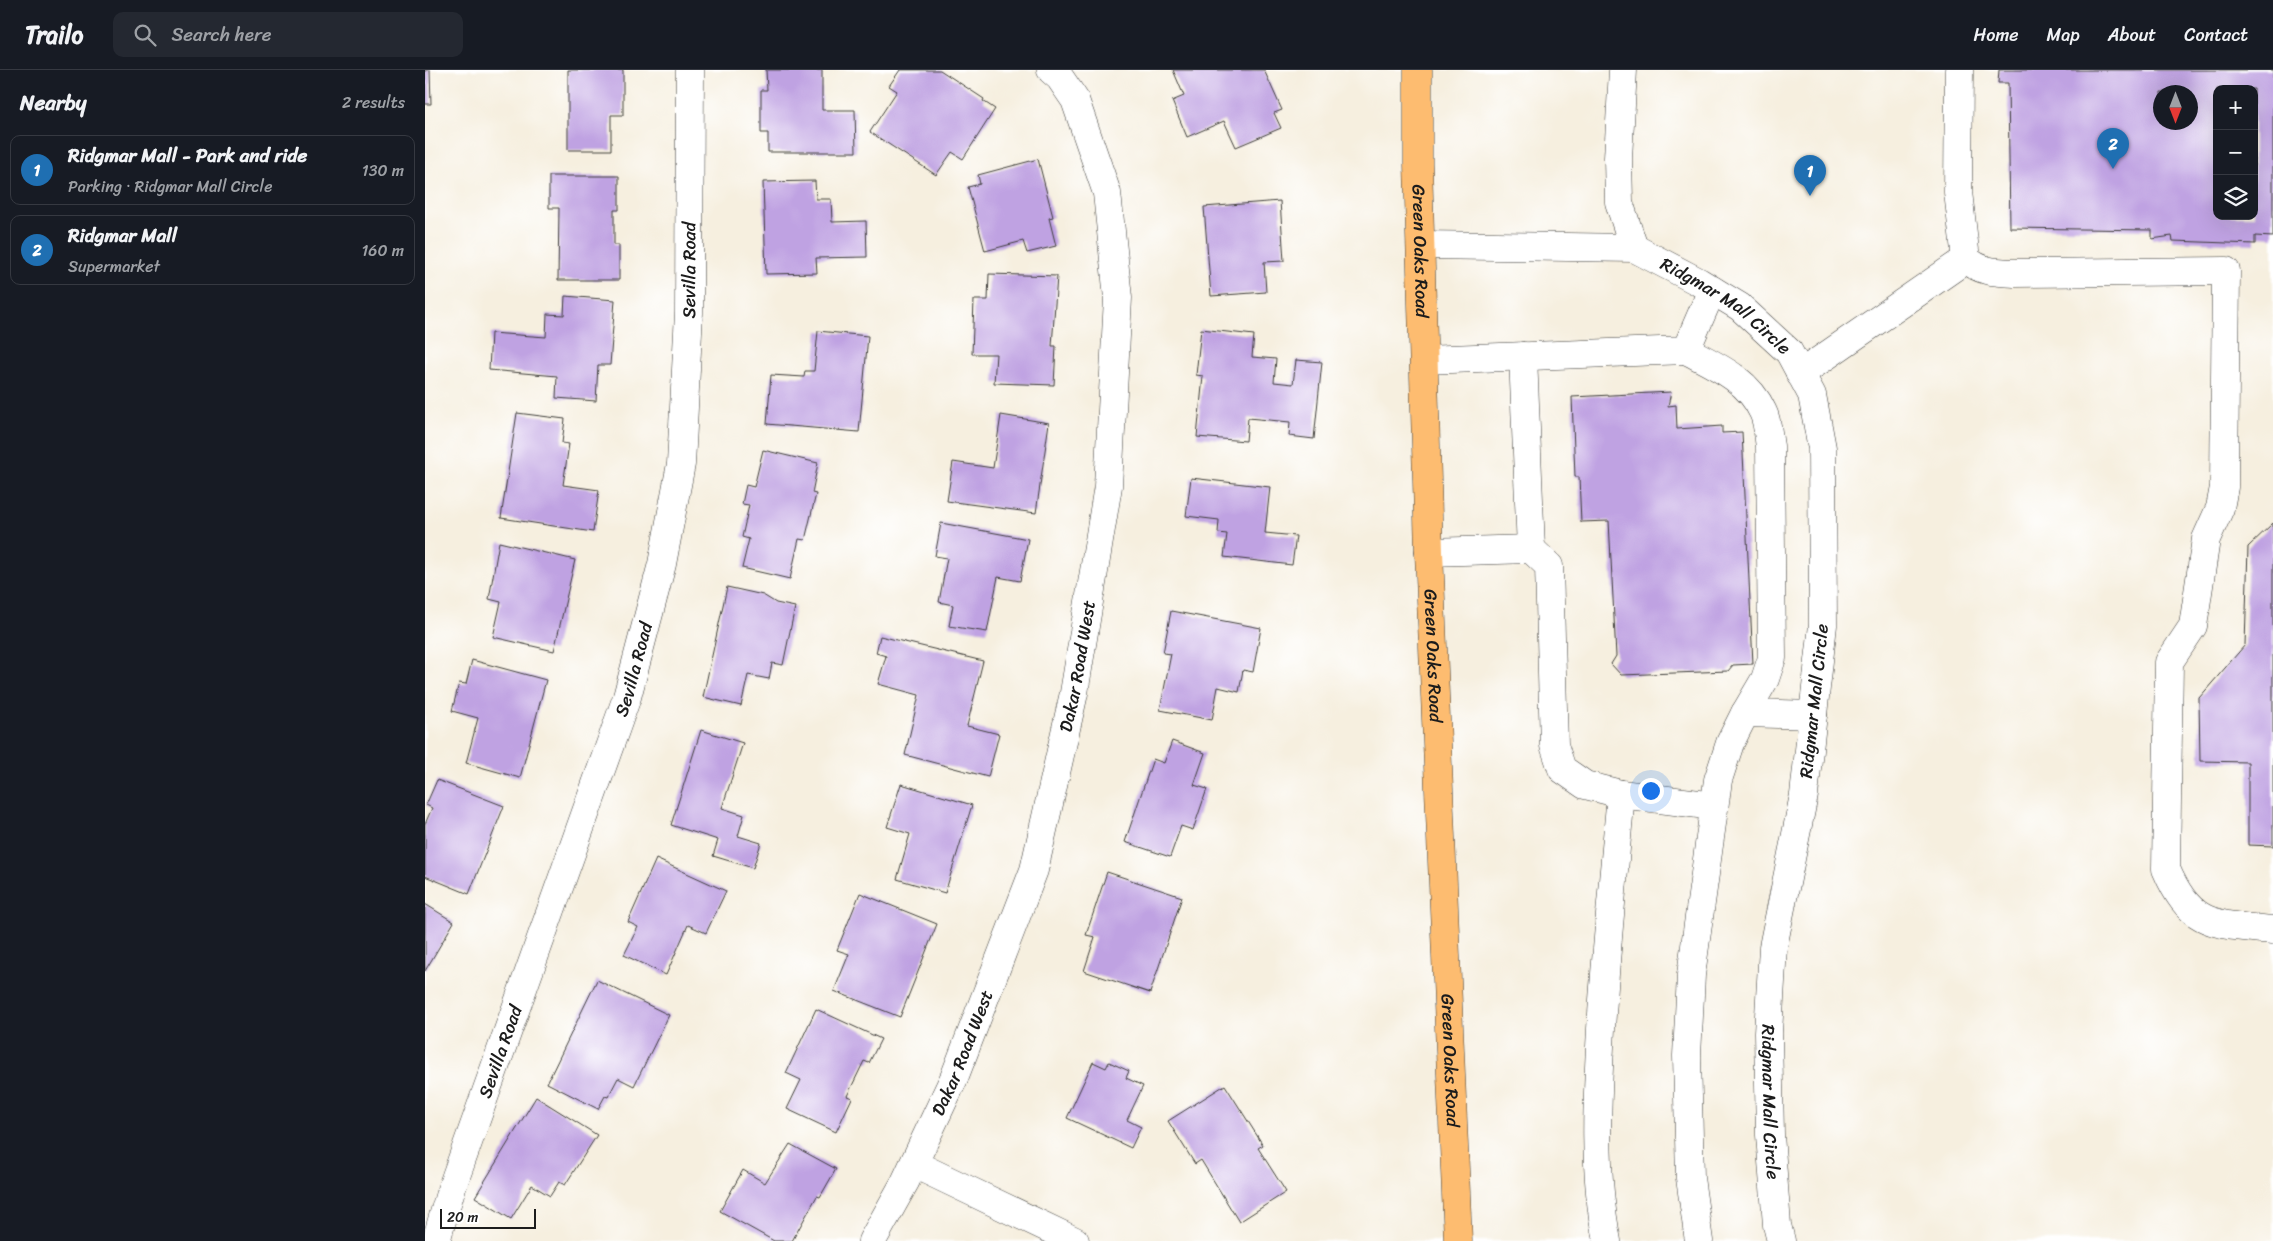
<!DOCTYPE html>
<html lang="en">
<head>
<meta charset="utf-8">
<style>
  :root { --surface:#171b24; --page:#242831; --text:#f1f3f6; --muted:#9ea1a6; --line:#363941; --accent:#1f6fb2 }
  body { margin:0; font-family:Sriracha,sans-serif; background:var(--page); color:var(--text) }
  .controls { position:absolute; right:15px; top:15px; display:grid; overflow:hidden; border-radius:10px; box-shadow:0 5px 20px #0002 }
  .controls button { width:45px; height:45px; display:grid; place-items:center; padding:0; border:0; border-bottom:1px solid var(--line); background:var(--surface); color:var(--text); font:25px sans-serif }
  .compass { position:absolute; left:1728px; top:15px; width:45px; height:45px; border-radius:50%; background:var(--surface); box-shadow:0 5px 20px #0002; rotate:180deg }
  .scale { position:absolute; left:15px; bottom:12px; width:96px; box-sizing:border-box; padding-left:5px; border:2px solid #1c1c1c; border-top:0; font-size:14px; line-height:18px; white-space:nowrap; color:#1c1c1c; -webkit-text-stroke:4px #fff; paint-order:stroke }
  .you { position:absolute; left:1225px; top:720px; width:18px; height:18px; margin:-12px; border:4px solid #fff; border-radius:50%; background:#1a73e8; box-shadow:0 0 0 8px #1a73e833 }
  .badge { display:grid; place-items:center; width:32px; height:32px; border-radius:50%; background:var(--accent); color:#fff; font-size:16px; font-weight:700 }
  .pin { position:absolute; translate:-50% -41px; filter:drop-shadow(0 1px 2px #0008) }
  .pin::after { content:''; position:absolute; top:26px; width:18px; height:15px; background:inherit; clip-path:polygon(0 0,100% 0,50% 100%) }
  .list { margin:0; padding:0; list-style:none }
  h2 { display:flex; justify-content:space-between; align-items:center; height:65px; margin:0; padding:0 20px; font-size:21px }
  h2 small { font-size:16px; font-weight:400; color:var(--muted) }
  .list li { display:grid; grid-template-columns:32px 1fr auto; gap:15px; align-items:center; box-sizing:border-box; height:70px; margin:0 10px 10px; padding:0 10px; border:1px solid var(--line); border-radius:10px }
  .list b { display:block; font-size:19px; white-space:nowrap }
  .list p { margin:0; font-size:16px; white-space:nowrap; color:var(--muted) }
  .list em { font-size:16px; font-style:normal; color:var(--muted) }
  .icon { flex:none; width:28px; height:28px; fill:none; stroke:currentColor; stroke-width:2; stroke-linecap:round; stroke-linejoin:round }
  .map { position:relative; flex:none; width:1848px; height:1171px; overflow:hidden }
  header { display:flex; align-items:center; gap:30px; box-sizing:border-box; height:70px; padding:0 25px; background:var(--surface); border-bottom:1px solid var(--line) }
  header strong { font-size:24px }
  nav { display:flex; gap:28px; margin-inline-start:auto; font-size:18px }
  .search { width:350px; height:45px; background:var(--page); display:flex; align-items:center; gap:12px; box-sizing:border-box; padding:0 18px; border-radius:10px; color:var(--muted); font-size:19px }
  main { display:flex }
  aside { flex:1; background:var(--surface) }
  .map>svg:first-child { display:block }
  .building { fill:#bfa2e2; fill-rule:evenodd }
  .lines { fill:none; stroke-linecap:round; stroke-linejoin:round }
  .minor-casing { stroke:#3d3c39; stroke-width:29 }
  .major-casing { stroke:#3d3c39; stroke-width:29 }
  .minor { stroke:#fff; stroke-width:28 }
  .major { stroke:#fdbc70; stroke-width:28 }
  .labels { text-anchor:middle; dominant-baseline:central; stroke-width:4.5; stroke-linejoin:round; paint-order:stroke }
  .street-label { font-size:18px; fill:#1c1c1c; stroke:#fff }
</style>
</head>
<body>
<header>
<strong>Trailo</strong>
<div class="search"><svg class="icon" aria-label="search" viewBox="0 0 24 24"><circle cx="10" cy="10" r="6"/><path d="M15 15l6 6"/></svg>Search here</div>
<nav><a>Home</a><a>Map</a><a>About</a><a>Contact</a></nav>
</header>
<main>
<aside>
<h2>Nearby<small>2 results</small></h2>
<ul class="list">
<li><span class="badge">1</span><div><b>Ridgmar Mall - Park and ride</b><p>Parking · Ridgmar Mall Circle</p></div><em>130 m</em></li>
<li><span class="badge">2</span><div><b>Ridgmar Mall</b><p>Supermarket</p></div><em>160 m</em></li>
</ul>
</aside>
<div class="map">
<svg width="1848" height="1171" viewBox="0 0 1848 1171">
  <rect width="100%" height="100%" fill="#fff"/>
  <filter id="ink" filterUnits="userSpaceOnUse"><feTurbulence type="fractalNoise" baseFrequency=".02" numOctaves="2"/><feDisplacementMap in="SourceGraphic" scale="10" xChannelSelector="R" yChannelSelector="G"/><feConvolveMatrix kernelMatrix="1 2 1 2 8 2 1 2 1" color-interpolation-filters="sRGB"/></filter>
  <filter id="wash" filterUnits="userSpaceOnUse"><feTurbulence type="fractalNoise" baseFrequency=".0096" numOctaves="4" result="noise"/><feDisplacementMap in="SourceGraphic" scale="20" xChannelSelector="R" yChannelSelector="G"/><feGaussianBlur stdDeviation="1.12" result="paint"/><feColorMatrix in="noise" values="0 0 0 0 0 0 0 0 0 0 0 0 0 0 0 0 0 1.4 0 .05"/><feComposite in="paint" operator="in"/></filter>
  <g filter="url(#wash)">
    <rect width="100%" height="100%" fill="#f6efdf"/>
    <g id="blocks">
      <g class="building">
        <polygon points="0,0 5,0 6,34 0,34"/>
        <polygon points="143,0 198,0 198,45 186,45 186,80 143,80"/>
        <polygon points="341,0 397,0 397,40 430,40 431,82 343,82 343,63 336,63 336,20 342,20"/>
        <polygon points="475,0 515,0 559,29 558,31 570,39 538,89 527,82 511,105 445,62 472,21 464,16"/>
        <polygon points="748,0 839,0 857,40 849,43 856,58 811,77 799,51 762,67 747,31 759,26"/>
        <path d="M1574,0H1848V167L1830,166V174L1748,171L1747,166L1727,169V160L1585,158L1583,13H1573ZM1792,19H1829V146H1792ZM1736,22H1766V52H1736Z"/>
        <polygon points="613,89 628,147 624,148 631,176 602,183 598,171 560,181 543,117 555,114 553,105"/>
        <polygon points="124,106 194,106 194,140 189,140 189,175 194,175 194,210 133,210 134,138 124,138"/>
        <polygon points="390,111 391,129 406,129 407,152 441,151 442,187 391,188 392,203 341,204 338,112"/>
        <polygon points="855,131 859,191 839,192 841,222 786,226 779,137"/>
        <polygon points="564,204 632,206 627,276 631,276 629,315 569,313 571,284 547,284 549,230 563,230"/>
        <polygon points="140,226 190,230 185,295 173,295 171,331 131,328 132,306 64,300 66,263 121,267 122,244 139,245"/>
        <polygon points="776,259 829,265 827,287 851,289 849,312 868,314 871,290 897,292 889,369 864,366 865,352 823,348 821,371 772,367 778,306 771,305"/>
        <polygon points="393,261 443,266 434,362 342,354 346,305 379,307 380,301 389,301"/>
        <polygon points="1246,322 1243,336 1251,335 1252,359 1297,356 1297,363 1317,362 1328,594 1308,595 1303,601 1196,605 1186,594 1191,586 1184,451 1156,452 1154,407 1150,407 1147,327"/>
        <polygon points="92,343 140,349 137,373 144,374 138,415 174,420 168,462 76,448"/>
        <polygon points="576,345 624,353 611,443 522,431 528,392 568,398"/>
        <polygon points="338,380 393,393 387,423 391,424 380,470 374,469 365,509 317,498 324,469 317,467 324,435 317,434 321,415 329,417"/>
        <polygon points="766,408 845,417 840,463 871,466 867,495 799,487 802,464 793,463 794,450 761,446"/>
        <polygon points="516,453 603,469 595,511 573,507 562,562 524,556 528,535 514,532 522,488 510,486"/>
        <polygon points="1848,453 1848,776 1823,775 1823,692 1775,691 1774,628 1820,575 1823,477"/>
        <polygon points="74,472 150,490 129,581 68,567 76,532 64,529"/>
        <polygon points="302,517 338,525 351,533 370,537 358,595 347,593 344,609 323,605 316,636 278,627"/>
        <polygon points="746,541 836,558 828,602 818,600 814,622 793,617 787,650 735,640 746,584 738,583"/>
        <polygon points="455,566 558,591 542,656 574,664 563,707 480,685 494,625 453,614 461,586 451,583"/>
        <polygon points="47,590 121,610 95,708 41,693 53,648 27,641 34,613 41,614"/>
        <polygon points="276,660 318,673 297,738 319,745 313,766 336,773 328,798 288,786 293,770 246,755"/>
        <polygon points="747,671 780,683 769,715 782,719 768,760 756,756 745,787 700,772 728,689 739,693"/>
        <polygon points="12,710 79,736 44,824 0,806 0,754 7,738 1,735"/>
        <polygon points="476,714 547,735 520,823 472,809 485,764 462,757"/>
        <polygon points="231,789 301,821 281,863 263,855 241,905 199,885 213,857 203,852"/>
        <polygon points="682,802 757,827 725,923 659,901 670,867 661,865"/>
        <polygon points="435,823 512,854 475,947 409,921 424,884 412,880"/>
        <polygon points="0,834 29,852 0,901"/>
        <polygon points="172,910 244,945 209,1016 193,1008 183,1027 180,1026 173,1039 122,1013"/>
        <polygon points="391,939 456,969 444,993 439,991 422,1026 427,1028 411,1062 362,1039 376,1010 361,1003"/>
        <polygon points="668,992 681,998 684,992 704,1001 701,1008 718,1016 702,1050 716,1057 706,1078 642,1048"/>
        <polygon points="800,1015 838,1075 833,1078 861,1122 814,1152 776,1090 770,1094 743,1051"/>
        <polygon points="111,1027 172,1065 140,1115 134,1112 125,1126 107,1115 86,1149 50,1127"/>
        <polygon points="365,1074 411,1099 395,1127 392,1126 367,1171 349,1171 295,1141 318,1100 340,1113"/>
      </g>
    </g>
  </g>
  <g filter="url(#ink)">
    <use href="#blocks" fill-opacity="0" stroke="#3d3c39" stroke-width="1"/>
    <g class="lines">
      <g class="minor-casing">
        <g id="minor">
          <polyline points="1198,0 1193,88 1194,132 1209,178"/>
          <path d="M1534,0L1533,122L1541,189C1556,202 1569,202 1589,203L1801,201L1799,417L1795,438L1781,469L1768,556L1744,592L1741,799C1766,858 1790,854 1848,860"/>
          <path id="s1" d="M996,175L1209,178L1274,212L1315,237L1364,282L1387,325L1397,378L1398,555L1379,725L1348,877L1343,963L1345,1065L1352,1155L1356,1171"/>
          <path d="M1261,280C1291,296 1323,309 1338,342C1343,352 1343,366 1345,376L1347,588L1340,609L1320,643L1388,645"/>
          <polyline points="1098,286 1106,479"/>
          <polyline points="999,290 1261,280 1287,220"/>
          <polyline points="1375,304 1541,189"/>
          <path d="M1004,482L1106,479L1124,496L1129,675L1137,699L1160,715L1196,724C1189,802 1181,880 1176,959C1172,1029 1168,1101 1182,1171"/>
          <polyline points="1196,724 1289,736"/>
          <polyline points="489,1094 650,1171"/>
          <path id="s2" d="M11,1171L25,1123L202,627L237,494L256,394L264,243L265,0"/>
          <path id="s3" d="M447,1171L480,1112L529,1008L609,800L649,623L683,416L693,228L682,123L650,30L635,8L626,0"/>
          <polyline points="1274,1171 1265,1108 1262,986 1266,905 1293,710 1305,673 1320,643"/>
        </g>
      </g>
      <g class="major-casing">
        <g id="major">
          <path id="s4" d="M993,0V93L1004,482L1033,1171"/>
        </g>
      </g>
      <use href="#minor" class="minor"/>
      <use href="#major" class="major"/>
    </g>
  </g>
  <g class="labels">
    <g class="street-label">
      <text stroke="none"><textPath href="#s4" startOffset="181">Green Oaks Road</textPath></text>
      <text stroke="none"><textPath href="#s2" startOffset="1010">Sevilla Road</textPath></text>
      <text stroke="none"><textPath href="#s1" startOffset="322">Ridgmar Mall Circle</textPath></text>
      <text stroke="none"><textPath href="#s4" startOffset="586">Green Oaks Road</textPath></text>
      <text stroke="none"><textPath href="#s3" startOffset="614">Dakar Road West</textPath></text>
      <text stroke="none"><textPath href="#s2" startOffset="605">Sevilla Road</textPath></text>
      <text transform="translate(1389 631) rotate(-84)">Ridgmar Mall Circle</text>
      <text stroke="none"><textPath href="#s2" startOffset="200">Sevilla Road</textPath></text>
      <text stroke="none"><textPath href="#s3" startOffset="209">Dakar Road West</textPath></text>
      <text stroke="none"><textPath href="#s4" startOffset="991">Green Oaks Road</textPath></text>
      <text stroke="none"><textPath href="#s1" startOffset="1162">Ridgmar Mall Circle</textPath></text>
    </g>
  </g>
</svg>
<div class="controls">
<button>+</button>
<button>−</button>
<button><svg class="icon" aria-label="layers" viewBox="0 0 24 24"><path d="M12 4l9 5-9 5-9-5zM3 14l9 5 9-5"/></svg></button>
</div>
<svg class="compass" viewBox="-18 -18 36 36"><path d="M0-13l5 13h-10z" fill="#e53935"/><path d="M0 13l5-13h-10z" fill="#9ea1a6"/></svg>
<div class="scale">20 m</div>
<div class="you"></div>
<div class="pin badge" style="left:1385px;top:126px">1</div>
<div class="pin badge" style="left:1688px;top:99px">2</div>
</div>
</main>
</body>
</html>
